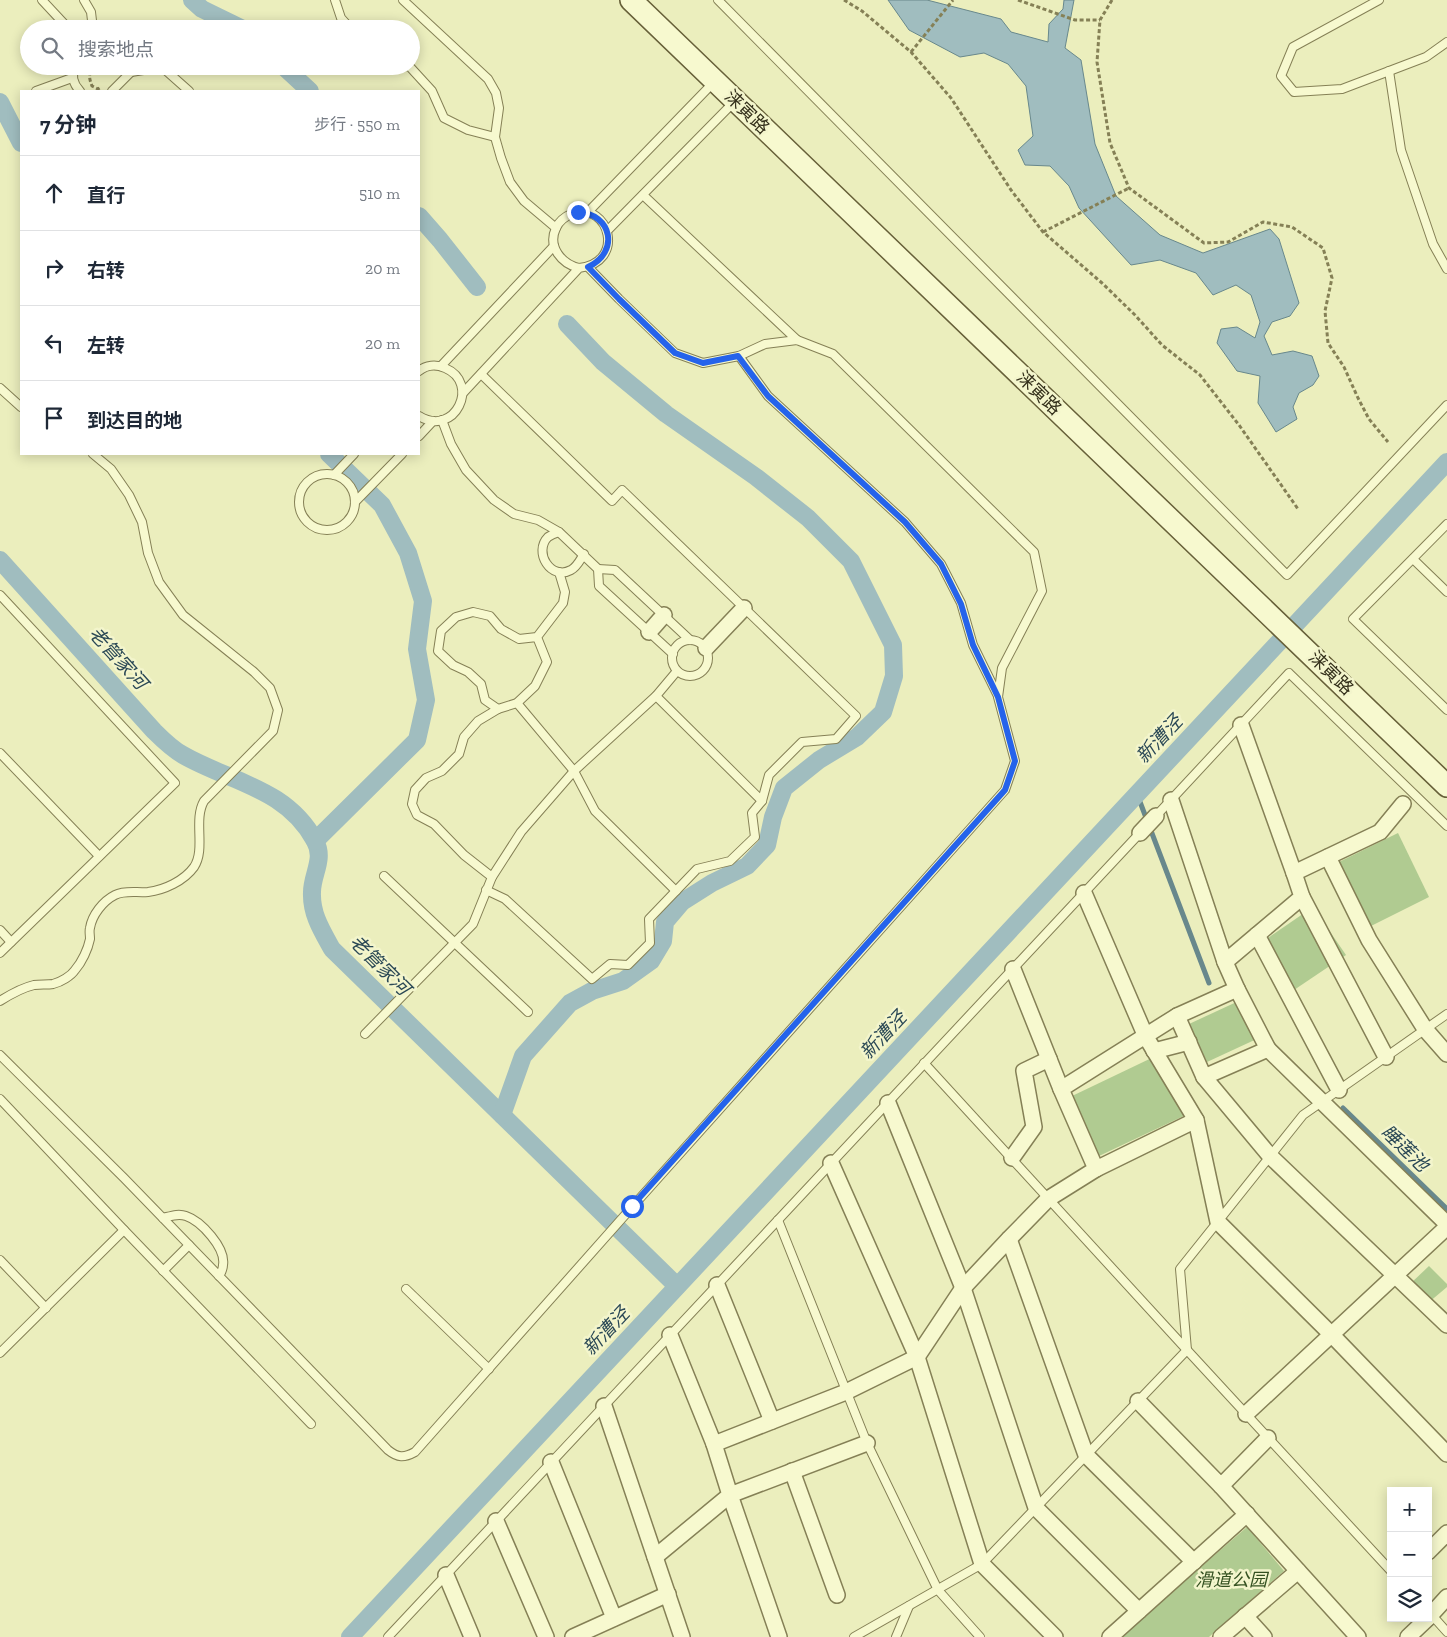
<!DOCTYPE html>
<html lang="zh">
<head>
<meta charset="utf-8">
<style>
  :root { --surface:#fff; --page:#f2f2f3; --text:#1f2937; --muted:#747a83; --line:#e0e1e3 }
  body { margin:0; font-family:"Zilla Slab","Noto Sans SC",serif; background:var(--page); color:var(--text) }
  .controls { position:absolute; right:15px; bottom:15px; display:grid; overflow:hidden; border-radius:0px; box-shadow:0 2px 12px #0003 }
  .controls button { width:45px; height:45px; display:grid; place-items:center; padding:0; border:0; border-bottom:1px solid var(--line); background:var(--surface); color:var(--text); font:25px sans-serif }
  .stop { position:absolute; width:15px; height:15px; margin:-11px; border:4px solid #2563eb; border-radius:50%; background:#fff }
  .stop.end { background:#2563eb; border-color:#fff; box-shadow:0 1px 5px #0008 }
  .list { margin:0; padding:0; list-style:none }
  h2 { display:flex; justify-content:space-between; align-items:center; height:65px; margin:0; padding:0 20px; font-size:21px }
  h2 small { font-size:16px; font-weight:400; color:var(--muted) }
  .list li { display:grid; grid-template-columns:32px 1fr auto; gap:15px; align-items:center; box-sizing:border-box; height:75px; padding:0 20px; border-top:1px solid var(--line) }
  .list b { display:block; font-size:19px; white-space:nowrap }
  .list em { font-size:16px; font-style:normal; color:var(--muted) }
  .icon { flex:none; width:28px; height:28px; fill:none; stroke:currentColor; stroke-width:2; stroke-linecap:round; stroke-linejoin:round }
  .map { position:relative; flex:none; width:1447px; height:1637px; overflow:hidden }
  .search { position:absolute; background:var(--surface); box-shadow:0 2px 12px #0003; left:20px; top:20px; width:400px; height:55px; display:flex; align-items:center; gap:12px; box-sizing:border-box; padding:0 18px; border-radius:28px; color:var(--muted); font-size:19px }
  .panel { position:absolute; background:var(--surface); box-shadow:0 2px 12px #0003; left:20px; top:90px; width:400px; height:365px; border-radius:0px }
  .map>svg:first-child { display:block }
  .green { fill:#b0cb91 }
  .water { fill:#a0bdbf; stroke:#68888c }
  .lines { fill:none; stroke-linecap:round; stroke-linejoin:round }
  .stream { stroke:#68888c; stroke-width:5 }
  .canal { stroke:#a0bdbf; stroke-width:18 }
  .lane-casing { stroke:#858056; stroke-width:10 }
  .street-casing { stroke:#858056; stroke-width:18 }
  .secondary-casing { stroke:#676039; stroke-width:24 }
  .path { stroke:#858056; stroke-width:3; stroke-dasharray:4 2.5; stroke-linecap:butt }
  .lane { stroke:#f7f9cf; stroke-width:8 }
  .street { stroke:#f7f9cf; stroke-width:15 }
  .secondary { stroke:#f7f9cf; stroke-width:21 }
  .route { stroke:#2563eb; stroke-width:6 }
  .labels { text-anchor:middle; dominant-baseline:central; stroke-width:5; stroke-linejoin:round; paint-order:stroke }
  .street-label { font-size:18px; fill:#34301b; stroke:#f3f5cc }
  .park-label { font-size:18px; font-style:italic; fill:#345121; stroke:#f3f5cc }
  .water-label { font-size:19px; font-style:italic; fill:#2a4855; stroke:#f3f5cc }
</style>
</head>
<body>
<div class="map">
<svg width="1447" height="1637" viewBox="0 0 1447 1637">
  <rect width="100%" height="100%" fill="#ebeebd"/>
  <g class="green">
    <polygon points="1398,833 1429,897 1371,926 1339,862"/>
    <polygon points="1313,907 1346,955 1294,990 1262,942"/>
    <polygon points="1243,999 1261,1037 1207,1062 1189,1024"/>
    <polygon points="1162,1053 1190,1113 1099,1156 1070,1097"/>
    <polygon points="1429,1266 1447,1284 1447,1287 1428,1303 1409,1285"/>
    <polygon points="1247,1527 1284,1571 1209,1637 1120,1637"/>
  </g>
  <polygon class="water" points="888,0 927,0 1001,19 1011,32 1048,42 1049,24 1063,9 1064,0 1074,0 1065,48 1081,60 1095,144 1116,196 1160,235 1203,253 1270,229 1279,239 1299,303 1290,316 1272,322 1264,336 1272,355 1293,351 1312,356 1319,376 1313,385 1299,393 1293,407 1297,419 1276,432 1258,403 1260,376 1237,371 1217,343 1221,329 1237,327 1255,338 1260,322 1251,295 1236,285 1213,295 1196,273 1160,260 1131,265 1079,208 1069,186 1050,166 1025,165 1018,150 1033,136 1026,86 1008,64 984,53 960,57 909,30"/>
  <g class="lines">
    <g class="stream">
      <polyline points="1137,794 1209,983"/>
      <polyline points="1343,1108 1447,1209"/>
    </g>
    <g class="canal">
      <polyline points="192,0 202,9 243,29"/>
      <polyline points="283,66 310,91"/>
      <polyline points="0,102 21,143"/>
      <polyline points="419,216 440,240 477,287"/>
      <path d="M0,560L154,731C163,740 172,749 183,755C230,782 287,788 315,841C325,859 312,874 312,892C311,914 322,931 332,949L677,1286"/>
      <polyline points="315,841 417,740 426,700 417,649 423,601 408,553 382,505 329,454"/>
      <polyline points="502,1115 523,1056 570,1003 592,991 623,981 651,961 663,941 665,922 682,902 712,883 747,866 767,845 773,817 784,788 819,760 857,737 883,712 894,676 893,645 851,561 808,518 756,477 666,414 603,362 567,324"/>
      <polyline points="350,1637 1447,462"/>
    </g>
    <g class="lane-casing">
      <g id="lane">
        <polyline points="42,0 69,29"/>
        <polyline points="84,0 91,12 93,29"/>
        <polyline points="335,0 341,18 351,29"/>
        <polyline points="403,0 488,79 496,93 499,108 495,137 501,158 510,182 524,201 556,228"/>
        <polyline points="718,0 1287,575 1447,405"/>
        <polyline points="1379,0 1293,47 1281,76 1294,92 1342,89 1426,57 1447,42"/>
        <path d="M75,66C71,75 73,84 80,91"/>
        <polyline points="126,66 131,72 162,67 189,91"/>
        <polyline points="406,66 410,67 432,91 444,118 468,130 495,137"/>
        <polyline points="1389,71 1401,150 1433,244 1447,269"/>
        <polyline points="36,91 72,78"/>
        <polyline points="112,91 131,72"/>
        <polyline points="643,195 797,340"/>
        <polyline points="587,213 715,81"/>
        <polyline points="607,231 734,102"/>
        <polyline points="739,356 768,396 905,522 941,564 961,603 973,645 998,696"/>
        <polyline points="441,366 554,246"/>
        <path d="M419,371C426,365 436,364 445,368C481,383 455,438 419,416"/>
        <polyline points="481,374 612,501 622,490 856,716 836,739 802,742 769,775 762,801 752,813 755,837 730,861 697,869 649,919 650,943 628,965 610,964 592,979 505,899 486,890"/>
        <polyline points="0,388 21,407"/>
        <path d="M463,393L579,268C626,263 610,202 573,213C566,216 559,221 556,228C547,247 562,264 579,268"/>
        <polyline points="442,420 451,444 466,470 494,500 514,514 538,520 559,532 598,569 599,586 673,654"/>
        <polyline points="419,436 433,421"/>
        <circle cx="327" cy="502" r="28"/>
        <polyline points="334,475 354,454"/>
        <polyline points="355,502 402,454"/>
        <polyline points="1447,524 1353,619 1447,710"/>
        <path d="M559,532C556,533 551,535 548,537C533,552 551,581 571,570C577,567 580,560 584,554"/>
        <polyline points="1413,559 1447,592"/>
        <polyline points="598,569 615,570 690,640"/>
        <polyline points="0,595 175,783 0,953"/>
        <polyline points="537,637 547,662 535,686 517,703 498,709 485,700 481,684 468,672 453,665 438,651 441,631 456,617 473,612 490,616 501,629 519,639 537,637 563,603 565,592 559,572"/>
        <circle cx="690" cy="658" r="18"/>
        <polyline points="656,696 762,801"/>
        <polyline points="517,703 574,771 595,811 676,891"/>
        <polyline points="0,753 99,856"/>
        <polyline points="1156,816 1289,673 1447,826"/>
        <polyline points="384,876 528,1012"/>
        <polyline points="492,877 464,855 434,824 417,815 412,804 415,790 426,778 442,771 459,754 464,737 478,721 498,709"/>
        <polyline points="0,930 11,942"/>
        <path d="M0,1001C11,994 21,988 34,985C40,984 47,985 53,984C61,982 71,976 75,970C82,962 88,949 90,939C90,935 89,931 90,928C92,915 103,901 115,895C125,890 137,893 148,892C164,890 184,881 194,867C206,849 193,820 204,801L273,731L278,710L270,688L254,672L183,615L159,582L148,553L142,522L129,495L111,469L93,454"/>
        <polyline points="365,1034 473,924 492,877 521,832 574,771 656,696 677,671"/>
        <path d="M0,1055L124,1178L388,1450C398,1458 404,1458 415,1452L633,1206L1005,790L1015,761L998,697L1002,668L1042,591L1034,552L833,354L797,340L765,344L739,356L703,363L675,353L619,299L588,267"/>
        <polyline points="924,1063 1187,1350"/>
        <polyline points="0,1099 124,1230 311,1424"/>
        <path d="M163,1218C171,1216 178,1213 186,1216C201,1221 226,1248 223,1265C223,1269 221,1273 219,1276"/>
        <polyline points="778,1220 867,1443 938,1590 980,1637"/>
        <polyline points="0,1260 46,1308"/>
        <polyline points="163,1271 189,1245"/>
        <polyline points="406,1289 489,1369"/>
        <polyline points="1187,1350 1180,1269 1303,1115 1447,1014"/>
        <polyline points="0,1353 124,1230"/>
        <polyline points="1430,1613 1447,1632"/>
        <polyline points="388,1637 1140,833"/>
        <polyline points="854,1637 982,1564 1187,1350 1391,1571"/>
        <polyline points="896,1637 909,1606"/>
      </g>
    </g>
    <g class="street-casing">
      <g id="street">
        <polyline points="649,632 664,615"/>
        <polyline points="706,648 744,608"/>
        <polyline points="1241,725 1294,873"/>
        <polyline points="1171,800 1225,962"/>
        <polyline points="1140,833 1156,816"/>
        <polyline points="1328,857 1369,940 1425,1029 1447,1054"/>
        <polyline points="1084,893 1146,1037 1196,1120"/>
        <polyline points="1302,897 1386,1057"/>
        <polyline points="1257,935 1339,1090"/>
        <polyline points="1013,969 1061,1089"/>
        <polyline points="1237,989 1268,1049"/>
        <polyline points="1177,1016 1204,1077"/>
        <polyline points="1154,1051 1189,1042"/>
        <polyline points="888,1103 963,1288 1036,1508 1139,1611"/>
        <polyline points="1012,1158 1034,1127 1024,1071 1049,1059"/>
        <polyline points="831,1163 917,1357 982,1564 1055,1637"/>
        <polyline points="1096,1169 1196,1120 1218,1222 1332,1335 1447,1454"/>
        <polyline points="1447,1224 1268,1049 1204,1077 1270,1156 1447,1325"/>
        <polyline points="1009,1239 1086,1455 1194,1562"/>
        <polyline points="717,1285 772,1421"/>
        <polyline points="670,1335 714,1444"/>
        <polyline points="1138,1401 1221,1486 1268,1438"/>
        <polyline points="604,1406 682,1637"/>
        <polyline points="1246,1414 1447,1227"/>
        <polyline points="551,1462 614,1618"/>
        <polyline points="792,1471 837,1595"/>
        <polyline points="1221,1486 1358,1637"/>
        <polyline points="496,1521 546,1637"/>
        <polyline points="1428,1552 1447,1533"/>
        <polyline points="655,1557 730,1495 714,1444 846,1392 917,1357 963,1288 1009,1239 1048,1199 1096,1169 1061,1089 1177,1016 1237,989 1225,962 1302,897 1294,873 1380,832 1403,804"/>
        <polyline points="446,1575 472,1637"/>
        <polyline points="1245,1616 1264,1637"/>
        <polyline points="1428,1618 1447,1597"/>
        <polyline points="573,1637 668,1594"/>
        <polyline points="779,1637 730,1495 867,1443"/>
        <polyline points="1110,1637 1247,1514"/>
        <polyline points="1221,1637 1298,1571"/>
        <polyline points="1408,1637 1428,1618"/>
      </g>
    </g>
    <g class="secondary-casing">
      <polyline id="secondary" points="631,0 1447,786"/>
    </g>
    <g class="path">
      <polyline points="844,0 862,11 911,52 951,98 1011,190 1043,232 1102,283 1135,315 1162,345 1200,375 1239,425 1298,509"/>
      <polyline points="1018,0 1075,20 1100,20"/>
      <polyline points="1112,0 1100,20 1097,62 1110,143 1129,188 1204,243 1228,242 1263,222 1292,227 1323,248 1332,278 1325,311 1328,343 1344,367 1358,398 1369,419 1388,442"/>
      <polyline points="911,52 953,0"/>
      <path d="M94,66C88,73 89,78 92,86L98,89L101,87"/>
      <polyline points="1043,232 1129,188"/>
    </g>
    <use href="#lane" class="lane"/>
    <use href="#street" class="street"/>
    <use href="#secondary" class="secondary"/>
  </g>
  <g class="lines">
    <path class="route" d="M578,212C612,214 620,252 588,267L619,299L675,353L703,363L738,356L768,396L905,522L941,564L961,604L973,645L998,697L1015,761L1005,790L632,1206"/>
  </g>
  <g class="labels">
    <g class="street-label">
      <text transform="translate(747 112) rotate(44)">涞寅路</text>
      <text transform="translate(1039 393) rotate(44)">涞寅路</text>
      <text transform="translate(1331 673) rotate(44)">涞寅路</text>
    </g>
    <g class="park-label">
      <text x="1231" y="1580">滑道公园</text>
    </g>
    <g class="water-label">
      <text transform="translate(118 658) rotate(48)">老管家河</text>
      <text transform="translate(1159 739) rotate(-47)">新漕泾</text>
      <text transform="translate(380 965) rotate(45)">老管家河</text>
      <text transform="translate(883 1035) rotate(-47)">新漕泾</text>
      <text transform="translate(1405 1148) rotate(44)">睡莲池</text>
      <text transform="translate(606 1331) rotate(-47)">新漕泾</text>
    </g>
  </g>
</svg>
<div class="controls">
<button>+</button>
<button>−</button>
<button><svg class="icon" aria-label="layers" viewBox="0 0 24 24"><path d="M12 4l9 5-9 5-9-5zM3 14l9 5 9-5"/></svg></button>
</div>
<div class="stop" style="left:632px;top:1206px"></div>
<div class="stop end" style="left:578px;top:212px"></div>
<div class="search"><svg class="icon" aria-label="search" viewBox="0 0 24 24"><circle cx="10" cy="10" r="6"/><path d="M15 15l6 6"/></svg>搜索地点</div>
<section class="panel">
<h2>7 分钟<small>步行 · 550 m</small></h2>
<ul class="list">
<li><svg class="icon" aria-label="ahead" viewBox="0 0 24 24"><path d="M12 20V5M6 11l6-6 6 6"/></svg><div><b>直行</b></div><em>510 m</em></li>
<li><svg class="icon" aria-label="right" viewBox="0 0 24 24"><path d="M7 20v-9h11M14 6l5 5-5 5"/></svg><div><b>右转</b></div><em>20 m</em></li>
<li><svg class="icon" aria-label="left" viewBox="0 0 24 24"><path d="M17 20v-9H6M10 6l-5 5 5 5"/></svg><div><b>左转</b></div><em>20 m</em></li>
<li><svg class="icon" aria-label="arrive" viewBox="0 0 24 24"><path d="M6 21V4h12l-3 4 3 4H6"/></svg><div><b>到达目的地</b></div></li>
</ul>
</section>
</div>
</body>
</html>
